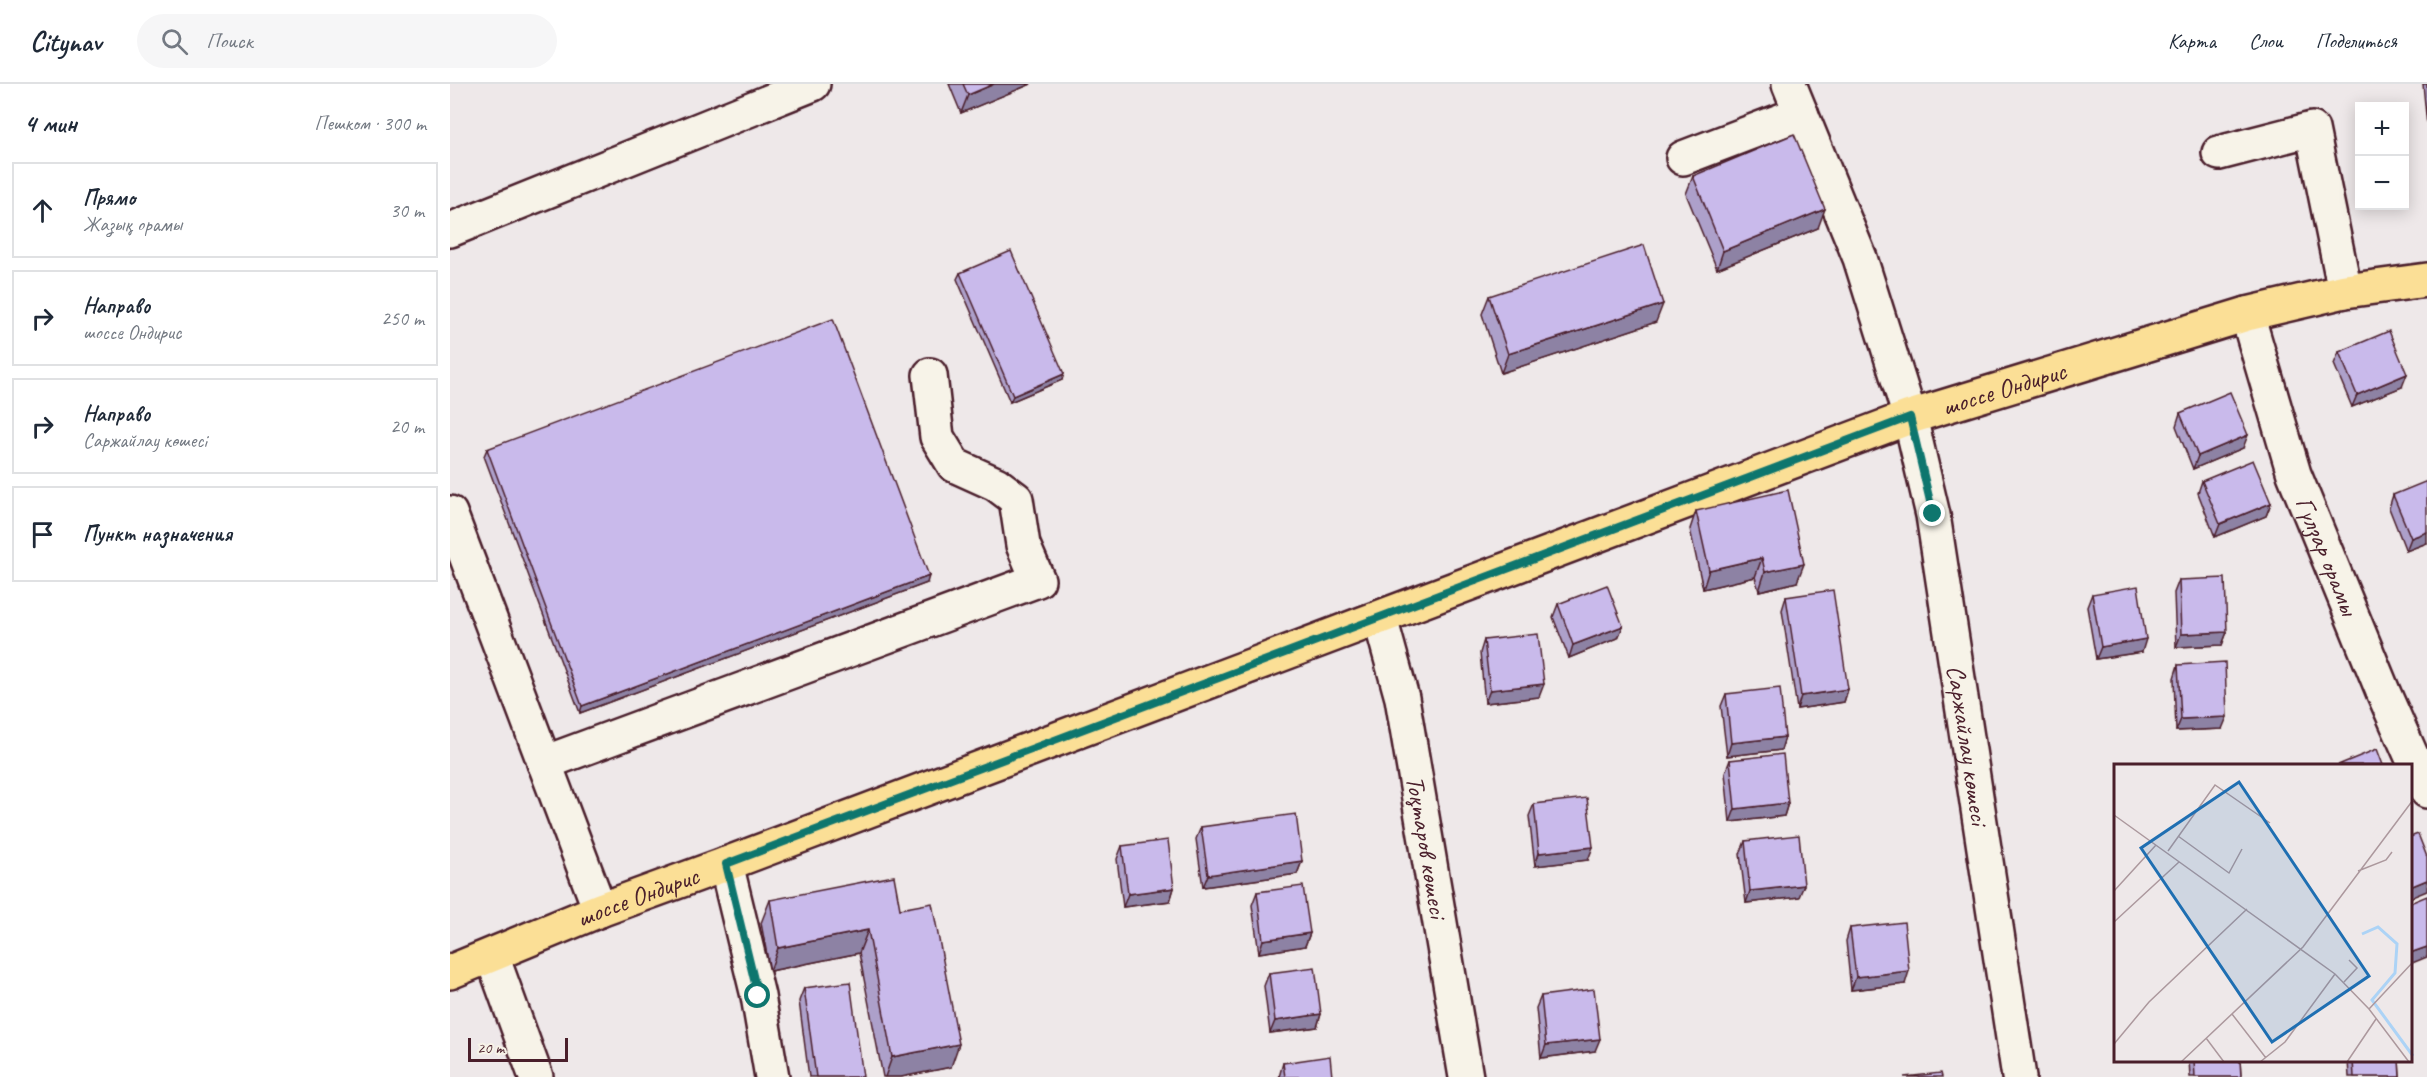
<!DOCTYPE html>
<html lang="ru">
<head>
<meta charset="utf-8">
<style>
  :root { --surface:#fff; --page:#f6f6f7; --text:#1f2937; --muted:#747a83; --line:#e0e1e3 }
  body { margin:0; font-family:Caveat,sans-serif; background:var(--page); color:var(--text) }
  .controls { position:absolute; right:18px; top:18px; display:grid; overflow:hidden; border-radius:0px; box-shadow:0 3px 15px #0003 }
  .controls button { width:54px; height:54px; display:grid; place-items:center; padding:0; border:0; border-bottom:2px solid var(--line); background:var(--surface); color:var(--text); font:30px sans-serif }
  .scale { position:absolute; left:18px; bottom:15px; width:100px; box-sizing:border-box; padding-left:6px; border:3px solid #4a1f2b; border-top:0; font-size:16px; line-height:21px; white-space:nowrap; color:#4a1f2b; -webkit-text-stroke:4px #f7f3e8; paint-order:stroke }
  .stop { position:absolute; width:18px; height:18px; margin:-14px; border:4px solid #0f766e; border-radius:50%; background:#fff }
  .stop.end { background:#0f766e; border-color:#fff; box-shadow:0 2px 6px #0008 }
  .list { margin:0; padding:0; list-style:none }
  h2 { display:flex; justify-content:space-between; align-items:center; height:78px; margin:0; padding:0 24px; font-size:26px }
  h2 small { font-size:20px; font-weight:400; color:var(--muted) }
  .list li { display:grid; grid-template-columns:39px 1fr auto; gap:18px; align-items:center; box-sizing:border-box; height:96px; margin:0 12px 12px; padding:0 12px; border:2px solid var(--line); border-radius:0px }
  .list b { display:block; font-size:22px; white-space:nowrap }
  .list p { margin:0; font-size:20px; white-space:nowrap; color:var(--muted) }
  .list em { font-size:20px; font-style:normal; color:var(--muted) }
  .icon { flex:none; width:33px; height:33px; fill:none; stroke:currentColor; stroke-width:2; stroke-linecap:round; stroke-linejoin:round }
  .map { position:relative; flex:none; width:1977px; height:993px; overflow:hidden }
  header { display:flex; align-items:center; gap:36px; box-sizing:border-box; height:84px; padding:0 30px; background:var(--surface); border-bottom:2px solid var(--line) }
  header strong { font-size:28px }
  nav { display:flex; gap:33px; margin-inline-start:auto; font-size:21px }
  .search { width:420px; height:54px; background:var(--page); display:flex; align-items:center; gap:15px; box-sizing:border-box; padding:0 21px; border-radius:33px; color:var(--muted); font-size:22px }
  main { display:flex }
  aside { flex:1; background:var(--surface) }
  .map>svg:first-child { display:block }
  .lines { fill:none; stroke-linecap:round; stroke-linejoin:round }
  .minor-casing { stroke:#4a1f2b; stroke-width:38 }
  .major-casing { stroke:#4a1f2b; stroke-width:38 }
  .minor { stroke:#f7f3e8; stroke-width:33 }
  .major { stroke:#fbdf96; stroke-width:33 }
  .wall { fill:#ada0ca; stroke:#4a1f2b; stroke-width:1.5 }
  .shaded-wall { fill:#8d82a4; stroke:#4a1f2b; stroke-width:1.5 }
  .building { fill:#c9baeb; stroke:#4a1f2b; stroke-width:1.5 }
  .route { stroke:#0f766e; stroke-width:8 }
  .labels { text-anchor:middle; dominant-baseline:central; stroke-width:4.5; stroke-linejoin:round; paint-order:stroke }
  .street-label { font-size:26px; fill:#4a1f2b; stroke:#f7f3e8 }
  .inset-river { fill:none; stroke:#acd3f6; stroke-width:3 }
  .inset-road { fill:none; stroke:#ac989d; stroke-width:1.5 }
  .view { fill:#1f6fb2; fill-opacity:0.15; stroke:#1f6fb2; stroke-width:3 }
  .inset-edge { fill:none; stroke:#4a1f2b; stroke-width:3 }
</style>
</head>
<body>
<header>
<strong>Citynav</strong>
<div class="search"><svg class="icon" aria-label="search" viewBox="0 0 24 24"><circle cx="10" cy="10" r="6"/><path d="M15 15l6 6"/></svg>Поиск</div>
<nav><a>Карта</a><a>Слои</a><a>Поделиться</a></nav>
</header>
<main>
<aside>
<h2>4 мин<small>Пешком · 300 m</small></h2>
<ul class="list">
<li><svg class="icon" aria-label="ahead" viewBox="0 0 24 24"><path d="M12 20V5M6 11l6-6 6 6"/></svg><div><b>Прямо</b><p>Жазық орамы</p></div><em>30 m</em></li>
<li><svg class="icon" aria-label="right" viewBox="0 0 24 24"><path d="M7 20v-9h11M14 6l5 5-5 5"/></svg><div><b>Направо</b><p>шоссе Ондирис</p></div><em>250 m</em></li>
<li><svg class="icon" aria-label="right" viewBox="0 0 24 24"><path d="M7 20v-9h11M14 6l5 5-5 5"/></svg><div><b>Направо</b><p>Саржайлау көшесі</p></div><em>20 m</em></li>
<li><svg class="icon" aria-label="arrive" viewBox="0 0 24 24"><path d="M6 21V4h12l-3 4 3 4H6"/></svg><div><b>Пункт назначения</b></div></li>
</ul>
</aside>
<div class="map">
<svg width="1977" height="993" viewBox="0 0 1977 993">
  <rect width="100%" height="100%" fill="#eee8e9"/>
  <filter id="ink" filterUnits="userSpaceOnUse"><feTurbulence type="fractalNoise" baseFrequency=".0167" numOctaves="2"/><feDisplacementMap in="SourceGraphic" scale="12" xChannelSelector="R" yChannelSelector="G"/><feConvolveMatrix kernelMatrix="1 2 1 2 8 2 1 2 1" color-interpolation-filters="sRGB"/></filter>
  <g filter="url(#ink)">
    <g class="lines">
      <g class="minor-casing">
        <g id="minor">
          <path id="s1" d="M1339,0L1410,174L1460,333L1483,431L1569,993"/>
          <polyline points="1769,69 1862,45 1895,207"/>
          <polyline points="1233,74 1351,29"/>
          <polyline points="0,146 363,0"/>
          <path id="s2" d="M1797,230L1844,390L1934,610L1977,707"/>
          <polyline points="0,429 150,826"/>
          <path id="s3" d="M930,534L952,614L1016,993"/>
          <polyline points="94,679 588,496 573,461 566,415 546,400 504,381 487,353 480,291"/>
          <polyline points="276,780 308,912 322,993"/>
          <polyline points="42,872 86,993"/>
        </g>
      </g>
      <g class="major-casing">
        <g id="major">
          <path id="s4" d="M0,888L150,826L276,780L1460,333L1797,230L1895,207L1977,196"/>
        </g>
      </g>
      <use href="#minor" class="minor"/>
      <use href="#major" class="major"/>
    </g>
    <g class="wall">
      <polygon points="499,0 581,0 511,29"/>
      <polygon points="1973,0 1977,0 1977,42"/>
      <polygon points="1243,92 1368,144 1267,185 1236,110"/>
      <polygon points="510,189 612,296 560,318 507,195"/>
      <polygon points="1039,212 1206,238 1051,289 1032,230"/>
      <polygon points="1889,268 1952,303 1902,323 1884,280"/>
      <polygon points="1730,329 1793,364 1743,385 1726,342"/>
      <polygon points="37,365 477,499 130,629 34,372"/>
      <polygon points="1752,397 1821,419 1816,432 1765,453 1748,409"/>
      <polygon points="1943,411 1977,459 1956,467 1939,424"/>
      <polygon points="1246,427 1347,498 1309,507 1305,493 1253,505 1240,445"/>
      <polygon points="1729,496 1777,548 1772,561 1726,563 1724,509"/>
      <polygon points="1642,510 1692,568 1646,575 1637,523"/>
      <polygon points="1336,513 1398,605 1394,618 1347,625 1332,526"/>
      <polygon points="1108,520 1173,542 1168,554 1119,574 1103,533"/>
      <polygon points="1034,556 1089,613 1035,619 1030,569"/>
      <polygon points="1728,581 1772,645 1726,647 1724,594"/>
      <polygon points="1276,610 1335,653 1331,666 1277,672 1271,622"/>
      <polygon points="1280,676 1338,719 1334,732 1280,738 1275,689"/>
      <polygon points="1084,720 1138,776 1085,782 1079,732"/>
      <polygon points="751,743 852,777 847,790 753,803 746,755"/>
      <polygon points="1295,757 1349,813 1296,819 1290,770"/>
      <polygon points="672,762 724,804 720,817 673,823 667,775"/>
      <polygon points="807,808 860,849 855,862 809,869 802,821"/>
      <polygon points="320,816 450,825 501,983 451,993 433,993 409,869 320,887 311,839"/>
      <polygon points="1400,844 1455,900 1401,906 1396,857"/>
      <polygon points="819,889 871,930 867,943 820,949 814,902"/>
      <polygon points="354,904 413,993 359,993 349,917"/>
      <polygon points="1091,912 1145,967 1091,974 1086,924"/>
      <polygon points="1739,976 1790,976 1791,993 1740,993"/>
      <polygon points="1898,976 1949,976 1950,993 1899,993"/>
      <polygon points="833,979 882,993 829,993"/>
    </g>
    <g class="shaded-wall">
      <polygon points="544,0 581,0 511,29 518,11"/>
      <polygon points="1375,125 1368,144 1267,185 1273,167"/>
      <polygon points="1213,220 1206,238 1051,289 1058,270"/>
      <polygon points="614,290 612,296 560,318 563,312"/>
      <polygon points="1957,290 1952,303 1902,323 1907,311"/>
      <polygon points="1798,351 1793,364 1743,385 1748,372"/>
      <polygon points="1821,419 1816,432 1765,453 1770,440"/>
      <polygon points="1977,448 1977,459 1956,467 1961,454"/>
      <polygon points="1312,474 1305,493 1253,505 1259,486"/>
      <polygon points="1354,480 1347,498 1309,507 1315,488"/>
      <polygon points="479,492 477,499 130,629 132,622"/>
      <polygon points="1173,542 1168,554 1119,574 1123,561"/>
      <polygon points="1777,548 1772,561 1726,563 1731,550"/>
      <polygon points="1696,555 1692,568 1646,575 1651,563"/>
      <polygon points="1094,600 1089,613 1035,619 1040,606"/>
      <polygon points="1398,605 1394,618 1347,625 1351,612"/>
      <polygon points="1777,633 1772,645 1726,647 1731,635"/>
      <polygon points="1335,653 1331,666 1277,672 1281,659"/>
      <polygon points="1338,719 1334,732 1280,738 1285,725"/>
      <polygon points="1143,763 1138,776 1085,782 1089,769"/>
      <polygon points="852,777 847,790 753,803 758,791"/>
      <polygon points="1977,796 1977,807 1960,814 1960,803"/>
      <polygon points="1354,801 1349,813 1296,819 1300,807"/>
      <polygon points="724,804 720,817 673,823 678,810"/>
      <polygon points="418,846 409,869 320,887 328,864"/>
      <polygon points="860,849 855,862 809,869 813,856"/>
      <polygon points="1977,863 1977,873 1960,880 1960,869"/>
      <polygon points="1459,887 1455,900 1401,906 1406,893"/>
      <polygon points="871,930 867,943 820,949 825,937"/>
      <polygon points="1150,955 1145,967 1091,974 1096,961"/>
      <polygon points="509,960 501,983 451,993 435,993 442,973"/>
    </g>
    <g class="building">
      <polygon points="513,0 544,0 518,11"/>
      <polygon points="1344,50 1375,125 1273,167 1243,92"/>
      <polygon points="1194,161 1213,220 1058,270 1039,212"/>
      <polygon points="561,167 614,290 563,312 510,189"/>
      <polygon points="383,235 479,492 132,622 37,365"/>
      <polygon points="1939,247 1957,290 1907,311 1889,268"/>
      <polygon points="1780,308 1798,351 1748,372 1730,329"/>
      <polygon points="1803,376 1821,419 1770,440 1752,397"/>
      <polygon points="1977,397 1977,448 1961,454 1943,411"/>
      <polygon points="1338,406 1354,480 1315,488 1312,474 1259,486 1246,427"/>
      <polygon points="1775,494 1777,548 1731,550 1729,496"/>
      <polygon points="1157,501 1173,542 1123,561 1108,520"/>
      <polygon points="1688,502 1696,555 1651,563 1642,510"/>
      <polygon points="1383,506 1398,605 1351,612 1336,513"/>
      <polygon points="1088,550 1094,600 1040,606 1034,556"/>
      <polygon points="1775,578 1777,633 1731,635 1728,581"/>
      <polygon points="1330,604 1335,653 1281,659 1276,610"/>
      <polygon points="1927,665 1933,681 1888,681"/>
      <polygon points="1333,670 1338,719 1285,725 1280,676"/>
      <polygon points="1137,714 1143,763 1089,769 1084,720"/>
      <polygon points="846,730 852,777 758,791 751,743"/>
      <polygon points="1968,750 1977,773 1977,796 1960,803 1960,753"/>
      <polygon points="1349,751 1354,801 1300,807 1295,757"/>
      <polygon points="718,756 724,804 678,810 672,762"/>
      <polygon points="444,792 450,825 482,819 509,960 442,973 418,846 328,864 320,816"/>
      <polygon points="853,802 860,849 813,856 807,808"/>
      <polygon points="1977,812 1977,863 1960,869 1960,819"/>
      <polygon points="1454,838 1459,887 1406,893 1400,844"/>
      <polygon points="865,883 871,930 825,937 819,889"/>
      <polygon points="400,898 413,993 366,993 354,904"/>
      <polygon points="1144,905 1150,955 1096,961 1091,912"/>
      <polygon points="880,972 882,993 835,993 833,979"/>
      <polygon points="1744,976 1790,976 1791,993 1745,993"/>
      <polygon points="1903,976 1949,976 1950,993 1904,993"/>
      <polygon points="1491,989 1492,993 1454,993"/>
    </g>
  </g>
  <g class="lines" filter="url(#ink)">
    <polyline class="route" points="308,912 276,780 1460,333 1483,430"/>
  </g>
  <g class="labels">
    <g class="street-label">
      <text stroke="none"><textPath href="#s4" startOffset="1660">шоссе Ондирис</textPath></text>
      <text stroke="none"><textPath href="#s2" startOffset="255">Гүлзар орамы</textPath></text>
      <text stroke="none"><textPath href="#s1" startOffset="688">Саржайлау көшесі</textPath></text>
      <text stroke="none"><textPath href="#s3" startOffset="234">Тоқтаров көшесі</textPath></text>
      <text stroke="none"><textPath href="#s4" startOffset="202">шоссе Ондирис</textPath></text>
    </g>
  </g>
  <g transform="translate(1664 680)">
    <rect width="298" height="298" fill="#eee8e9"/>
    <path class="inset-river" d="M248,170L264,163L283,180L281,209L258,236L299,292"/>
    <path class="inset-road" d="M0,51L221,210L255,245L295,298M64,72L115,109L128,85M54,87L101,21L156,59M244,107L272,96L278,88M0,127L42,81M0,158L65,98M230,218L243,204L235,196M255,245L299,198M118,250L152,294M92,274L110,298M0,280L35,238L133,145M67,298L189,183L299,36M146,298L171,278L221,210M233,298L262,255"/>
    <path class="view" d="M125,18L255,212L158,278L27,84Z"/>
    <rect width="298" height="298" class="inset-edge"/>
  </g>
</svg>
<div class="controls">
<button>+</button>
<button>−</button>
</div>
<div class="scale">20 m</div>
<div class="stop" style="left:308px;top:912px"></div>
<div class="stop end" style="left:1483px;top:430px"></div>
</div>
</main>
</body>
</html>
